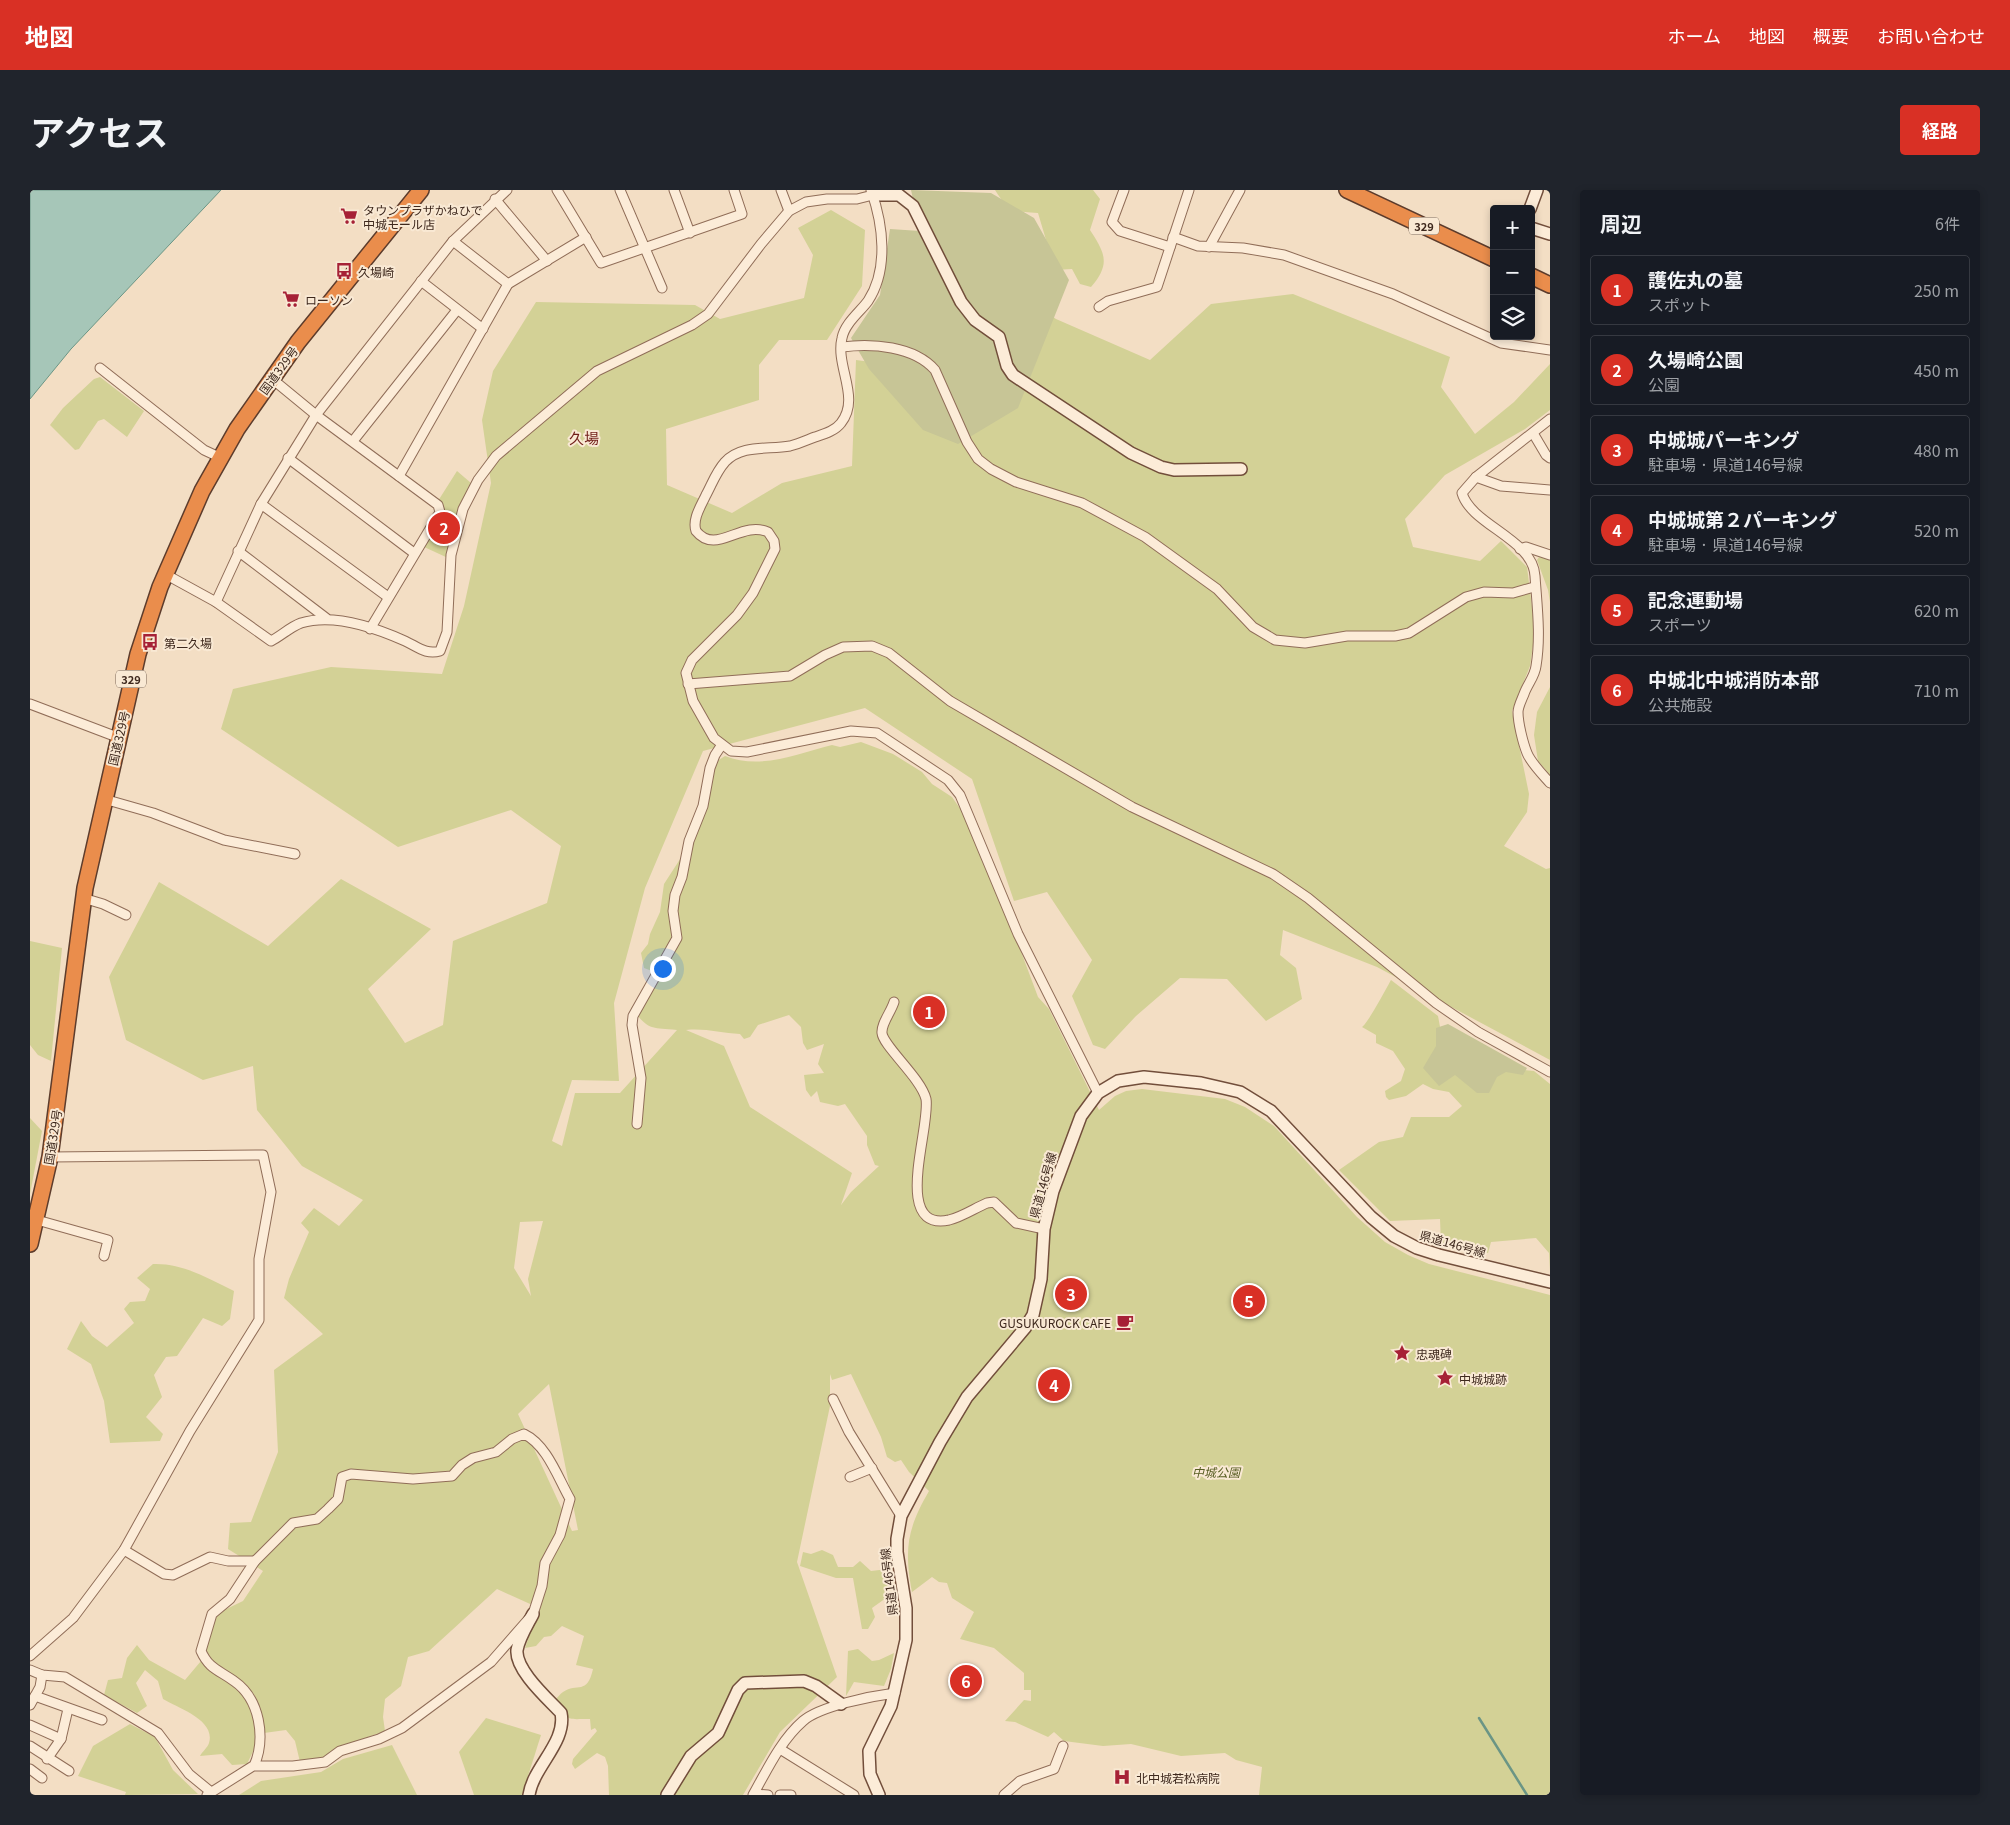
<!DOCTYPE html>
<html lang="ja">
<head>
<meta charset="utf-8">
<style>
  :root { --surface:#171b24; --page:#20242c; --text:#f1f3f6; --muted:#9ea1a6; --line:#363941; --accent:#d93025 }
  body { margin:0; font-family:Georgia,"Noto Sans JP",serif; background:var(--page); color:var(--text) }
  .controls { position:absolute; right:15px; top:15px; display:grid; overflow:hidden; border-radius:5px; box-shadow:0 2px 8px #0003 }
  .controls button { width:45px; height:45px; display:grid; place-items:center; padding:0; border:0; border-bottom:1px solid var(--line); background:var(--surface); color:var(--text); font:25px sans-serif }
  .you { position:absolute; left:632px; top:778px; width:18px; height:18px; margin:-12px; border:4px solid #fff; border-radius:50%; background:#1a73e8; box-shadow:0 0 0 8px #1a73e833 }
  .badge { display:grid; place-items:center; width:32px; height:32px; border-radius:50%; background:var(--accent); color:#fff; font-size:16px; font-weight:700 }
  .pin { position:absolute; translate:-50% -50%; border:2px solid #fff; box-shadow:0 1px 5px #0006 }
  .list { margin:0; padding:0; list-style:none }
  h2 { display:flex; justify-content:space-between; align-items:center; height:65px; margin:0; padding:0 20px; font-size:21px }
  h2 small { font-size:16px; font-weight:400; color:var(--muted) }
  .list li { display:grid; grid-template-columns:32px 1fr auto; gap:15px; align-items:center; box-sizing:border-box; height:70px; margin:0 10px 10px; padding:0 10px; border:1px solid var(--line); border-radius:5px }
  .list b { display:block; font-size:19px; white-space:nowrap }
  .list p { margin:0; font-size:16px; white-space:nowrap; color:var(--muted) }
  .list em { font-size:16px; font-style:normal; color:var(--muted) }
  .icon { flex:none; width:28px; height:28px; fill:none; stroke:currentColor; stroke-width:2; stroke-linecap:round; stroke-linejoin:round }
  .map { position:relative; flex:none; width:1520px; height:1605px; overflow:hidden; border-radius:5px }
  header { display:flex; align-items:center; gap:30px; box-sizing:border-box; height:70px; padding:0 25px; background:var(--accent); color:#fff }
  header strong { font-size:24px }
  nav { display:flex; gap:28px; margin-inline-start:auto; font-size:18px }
  .intro { display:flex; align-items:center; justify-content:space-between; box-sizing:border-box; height:120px; padding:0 30px }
  h1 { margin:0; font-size:35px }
  .button { padding:12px 22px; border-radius:5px; background:var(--accent); color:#fff; font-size:18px; font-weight:700 }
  main { display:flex; gap:30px; padding:0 30px }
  aside { flex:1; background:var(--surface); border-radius:5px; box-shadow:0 2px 8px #0003 }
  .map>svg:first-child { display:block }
  .green { fill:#d3d196; fill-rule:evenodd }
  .cemetery { fill:#c7c596 }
  .water { fill:#a6c6b8; stroke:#6b9585 }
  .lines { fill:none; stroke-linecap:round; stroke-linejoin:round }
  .stream { stroke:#6b9585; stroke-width:2.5 }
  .street-casing { stroke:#906d58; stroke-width:11 }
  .secondary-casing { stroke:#724e3b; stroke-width:14 }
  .highway-casing { stroke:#5d3c2c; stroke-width:18 }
  .street { stroke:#fcecd8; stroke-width:9 }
  .secondary { stroke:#fcecd8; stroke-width:11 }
  .highway { stroke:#ea8d4c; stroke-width:15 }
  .labels { text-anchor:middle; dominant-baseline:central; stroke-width:4; stroke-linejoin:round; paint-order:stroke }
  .shield { fill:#f9e9d4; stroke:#766254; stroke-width:1 }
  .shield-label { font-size:11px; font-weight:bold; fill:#3e281d }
  .poi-label { font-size:12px; fill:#3e281d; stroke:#f9e9d4; text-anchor:start }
  .street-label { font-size:12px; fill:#3e281d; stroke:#f9e9d4 }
  .park-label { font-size:12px; font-style:italic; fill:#575d22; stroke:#f9e9d4 }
  .quarter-label { font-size:15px; fill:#701d18; stroke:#f9e9d4 }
</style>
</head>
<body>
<header>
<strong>地図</strong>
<nav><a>ホーム</a><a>地図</a><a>概要</a><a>お問い合わせ</a></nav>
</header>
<div class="intro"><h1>アクセス</h1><a class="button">経路</a></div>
<main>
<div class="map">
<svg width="1520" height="1605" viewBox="0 0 1520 1605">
  <rect width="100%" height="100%" fill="#f3dec4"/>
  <g class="green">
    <path d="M965,0H1063L1070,9L1060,40C1075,63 1081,74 1061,97L1050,94L1042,79L1025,80L1008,23C982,21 979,22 965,0Z"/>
    <path d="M801,20L835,40L832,96L797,150H749L729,175V210L636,239L637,295L702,323L752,293L822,276L826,170L929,184L952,78L1026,129L1120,170L1181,114L1263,104L1420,167L1411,197L1445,244L1484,212L1520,174V220L1495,239L1415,285L1375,329L1383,357L1450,371L1471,351L1497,377L1505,441L1500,476L1482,521L1499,604L1497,622L1474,656L1516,679L1520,678V870L1347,777L1253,740L1250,765L1266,778L1272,809L1236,831L1197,789L1150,788L1106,826L1075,859L1063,855L1042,806L1062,770L1017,702L984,711L942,589L835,518L673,561L615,698L584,813L589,891L542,890L522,951L532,956L545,903H590L647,840C619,837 620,841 601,818L618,802V790L622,781L614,778L611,763L618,754L620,744L630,722L634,694L654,663L684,573L695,566C730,580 767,564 802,555L810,557L831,552L863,564L892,582L902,594L922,607L938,630L969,703L1008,807L1019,819L1069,920L1085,906L1096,901L1112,899L1195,909L1215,917L1244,936L1327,1027L1355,1052L1378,1065L1399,1074L1520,1105V1605H1229L1232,1577L1206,1570L1195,1563L1151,1566L1101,1554L1073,1556L1034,1551L1024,1542L1018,1547L985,1532L975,1531L994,1510L1001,1511V1500H994V1483L964,1458L930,1449L944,1422L922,1408L917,1393L909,1392L902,1387L882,1402C874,1359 877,1339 899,1301L879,1282L871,1270L865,1272L857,1267L851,1247L821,1184L802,1190L800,1184V1216L767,1372L807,1487L750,1542L713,1605H579L578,1576L575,1567L567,1563L545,1579L542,1574L543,1569L567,1541L565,1538L561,1540L560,1529C534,1529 541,1532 524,1511C527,1508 530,1504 533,1502C547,1492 557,1506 563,1479L546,1475L554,1446L532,1436L521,1446L514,1447L506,1456L495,1458L509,1418L467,1399L399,1461L378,1467L371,1496L355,1509L353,1527L355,1541L310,1557L293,1570L270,1572L265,1551L256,1540L234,1543C232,1531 231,1518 226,1508C219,1491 188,1481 175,1465L186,1424L213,1411L233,1381L198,1359L200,1333L221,1332L248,1262L244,1180L293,1144L254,1108L259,1089L279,1042L271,1033L284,1018L309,1036L333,1010L272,976L227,920L223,876L173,890L96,850L79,787L129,692L238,756L311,689L401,739L338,799L375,853L413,835L423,751L517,713L531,656L481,620L368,657L191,539L203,499L301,477L412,484L434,416L461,293L452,230L463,181L506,112L665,115L690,129L774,108L783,65L768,38ZM759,825L771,837L773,853L777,860L794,854L788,874L794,883L774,885L776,900L781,907L787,901L790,912L808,916L815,914L837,946V955L845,975L849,976L821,1002L811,1015L822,983L720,917L694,856L656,840C675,838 691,843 710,844L714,849L720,847L728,835ZM513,1031L498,1089L501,1106L484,1078L490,1032ZM519,1194L548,1340L542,1341L488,1224Z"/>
    <polygon points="70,187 114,221 97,247 74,229 68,231 49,259 45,260 20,235 33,218 64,189"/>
    <polygon points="427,281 441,293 418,368 392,356 411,322 408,311"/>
    <polygon points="1509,367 1520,370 1520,412 1518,400 1507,370"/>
    <polygon points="1520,497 1520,585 1508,571 1504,545 1507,522"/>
    <polygon points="0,751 32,758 21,871 8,865 0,855"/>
    <path d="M1361,790L1408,826L1413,853L1425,880L1474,878L1504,881L1520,894V1081L1519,1063L1506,1048L1461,1052L1458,1063L1411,1054L1410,1029L1360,1031L1309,980L1349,952L1373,947L1381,927H1419L1432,916L1419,902L1403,899L1393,894L1376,906L1359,910L1356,907L1355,901L1371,891L1375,879L1363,861L1346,853V845L1332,837C1338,833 1356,799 1361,790Z"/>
    <polygon points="0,928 12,941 0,1004"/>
    <path d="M123,1074C153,1073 177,1088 204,1101L200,1129L192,1136L173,1128L147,1166L136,1167L124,1185L132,1207L116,1227L133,1244L130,1251L80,1253L74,1211L61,1174L37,1159L51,1131L62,1146L77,1157L104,1133L94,1119L100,1112L115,1111L120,1099L107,1088Z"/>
    <polygon points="792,1360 803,1365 808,1377 823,1377 830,1371 841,1381 858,1379 864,1400 858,1401 856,1408 842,1418 845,1427 838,1439 832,1439 823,1388 806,1388 770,1376 773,1362 781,1364"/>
    <path d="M107,1455L119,1470L155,1490L171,1471L182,1482L206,1496L218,1507L228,1551L217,1574L202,1575L192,1564L170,1566C172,1562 178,1557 179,1553C186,1530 148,1518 133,1509L128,1491L115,1480L106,1493L117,1516L107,1523L74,1505L78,1490L92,1488L97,1468Z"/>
    <polygon points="828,1459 842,1471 849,1470 864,1463 861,1479 854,1496 824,1492 816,1506 818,1461"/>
    <polygon points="456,1528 511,1545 492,1605 444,1605 429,1562"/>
    <polygon points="100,1534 125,1547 143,1580 168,1604 95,1605 96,1602 48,1586 63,1556"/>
    <polygon points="362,1555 387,1605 209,1605 231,1591 291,1582 313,1569"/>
  </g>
  <g class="cemetery">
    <polygon points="881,0 961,3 1004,28 1039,90 988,218 928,254 893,240 839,179 821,148 850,105 860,39 890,41"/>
    <polygon points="1418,834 1497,878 1493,885 1476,882 1467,887 1459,903 1447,903 1425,885 1409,896 1393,878 1406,856 1406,838"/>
  </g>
  <polygon class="water" points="0,0 191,0 41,159 0,209"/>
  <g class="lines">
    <polyline class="stream" points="1449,1528 1497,1605"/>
    <g class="street-casing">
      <g id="street">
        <polyline points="527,0 571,73 712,24 704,0"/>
        <polyline points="590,0 632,98"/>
        <polyline points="644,0 660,43"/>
        <polyline points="751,0 759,21"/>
        <path d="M841,0C853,34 859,79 838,111C830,122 815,133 812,148C805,176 831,208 811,233C805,241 794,244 785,247C777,250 768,254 760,256C738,260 712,254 695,272C686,282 682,294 676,305C671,316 662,329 666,341C686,366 711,330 738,342L744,351L745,359L723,403L707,425L662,470L656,483L663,511L684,548L701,561L717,562L821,541L847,543L918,590L930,605L988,744L1068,903"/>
        <polyline points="1094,0 1082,32 1090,41 1140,57"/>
        <polyline points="465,9 517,71"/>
        <polyline points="1143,47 1168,56 1213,58 1254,65 1363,104 1471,153 1520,160"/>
        <polyline points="423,51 478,94"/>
        <polyline points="1179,57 1210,0"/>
        <polyline points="391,91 453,139"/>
        <polyline points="1069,117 1078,111 1127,97 1159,0"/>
        <path d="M812,157C842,153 884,156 905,180L937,252L948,269L961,279L986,292L1052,313L1115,347L1187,399L1223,437L1245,450L1275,453L1317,446H1365L1379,443L1436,407L1454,402L1483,403L1504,397"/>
        <polyline points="70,178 174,260 189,267"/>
        <polyline points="241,188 286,225 408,315 410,322 340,439"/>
        <path d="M1520,229L1446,287L1432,303C1441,335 1503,349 1505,386C1507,416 1511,446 1506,476C1505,486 1497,495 1494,504C1492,509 1488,517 1488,522C1488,533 1493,553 1497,563C1501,573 1513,585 1520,593"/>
        <polyline points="1503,243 1516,265 1520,268"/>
        <polyline points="323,251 427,120"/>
        <polyline points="258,268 384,363"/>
        <polyline points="369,286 478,94 556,47"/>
        <polyline points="1446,287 1471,296 1520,300"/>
        <polyline points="231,314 358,407"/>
        <polyline points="1490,359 1496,357 1520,365"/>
        <polyline points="208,361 296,428"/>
        <path d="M135,384L186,412L241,451C251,446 260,437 271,433C304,423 344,437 375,451C388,457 396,465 410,461L417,442L421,365L433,319L448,290L466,266L567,181L662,135L678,124L731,54L759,21L776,12L797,9H827L843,5"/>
        <polyline points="186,412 231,314 286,225 423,51 477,0"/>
        <polyline points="658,494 760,486 795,465 813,457 842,456 859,463 920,511 1102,617 1243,684 1278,708 1406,813 1448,842 1520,882"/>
        <polyline points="0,514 87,547"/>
        <polyline points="74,609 123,623 194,650 265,664"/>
        <polyline points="53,708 73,714 96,725"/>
        <path d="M864,812C861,822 851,834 852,843C853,856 891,888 896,909C901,937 861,1042 919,1030C932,1027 945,1018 957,1013L964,1012L986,1033L1014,1039"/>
        <polyline points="607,934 611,888 602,835 603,826 647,748 643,721 645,705 652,687 659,651 673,616 680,578 685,565 691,556"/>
        <polyline points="7,1030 78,1050 74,1066"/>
        <polyline points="803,1209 819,1242 871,1326"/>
        <polyline points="820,1287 842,1278"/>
        <polyline points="94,1360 134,1384 143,1385 180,1367 198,1371 225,1371"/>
        <polyline points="0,1466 43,1428 94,1360 160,1241 229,1130 229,1069 241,1002 233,965 20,967"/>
        <polyline points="0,1480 12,1485 35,1487 128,1543 159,1584 181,1602"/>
        <polyline points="5,1506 72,1530"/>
        <polyline points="0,1515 10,1497 12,1485"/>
        <polyline points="0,1535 31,1549"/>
        <polyline points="0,1556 39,1581"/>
        <polyline points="750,1559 824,1605"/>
        <polyline points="17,1569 31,1549 38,1519"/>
        <polyline points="0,1579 12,1588"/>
        <polyline points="724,1604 738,1605"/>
        <path d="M177,1605L223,1576H263L295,1572L310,1561L349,1549L372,1538L461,1472L503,1424L512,1396L515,1373L530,1345L540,1309C528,1288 517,1255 494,1244L482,1249L466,1262L443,1268L432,1275L422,1286L383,1289L321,1284L312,1287L308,1309L298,1319L287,1329L263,1333L225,1371L200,1409L182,1424L171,1461C179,1479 189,1480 204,1491C230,1509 236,1548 224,1576"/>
        <path d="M723,1605C737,1580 751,1550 773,1531C790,1516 842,1506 865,1503"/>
        <polyline points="750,1605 761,1605"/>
        <polyline points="974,1605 990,1591 1024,1579 1033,1556"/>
      </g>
    </g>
    <g class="secondary-casing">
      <g id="secondary">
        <polyline points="843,5 869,5 883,16 931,112 945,130 969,147 977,176 983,185 1101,263 1131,277 1144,280 1211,279"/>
        <polyline points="1500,19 1507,0"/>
        <polyline points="1501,38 1520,44"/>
        <path d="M499,1605C503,1577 537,1552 531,1523C518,1509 485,1480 487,1460C489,1448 498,1434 503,1424"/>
        <polyline points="637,1605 661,1566 688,1543 708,1500 715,1493 774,1491 786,1496 811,1514"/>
        <polyline points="849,1605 840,1584 839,1561 861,1516 876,1450 876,1418 867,1362 867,1349 871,1326 910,1252 937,1207 995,1138 1003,1125 1011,1089 1014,1039 1023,1001 1051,926 1068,903 1088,891 1114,887 1171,893 1210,902 1241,921 1341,1027 1364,1046 1387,1058 1409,1065 1520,1092"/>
      </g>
    </g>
    <g class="highway-casing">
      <g id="highway">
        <polyline points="1317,0 1464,69"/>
        <polyline points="1501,86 1520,95"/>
        <polyline points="0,1054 20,967 55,698 108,464 130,397 172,301 207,239 268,152 391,0"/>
      </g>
    </g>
    <use href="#street" class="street"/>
    <use href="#secondary" class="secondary"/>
    <use href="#highway" class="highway"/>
  </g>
  <defs>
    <g id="supermarket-bare" transform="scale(1.35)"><path d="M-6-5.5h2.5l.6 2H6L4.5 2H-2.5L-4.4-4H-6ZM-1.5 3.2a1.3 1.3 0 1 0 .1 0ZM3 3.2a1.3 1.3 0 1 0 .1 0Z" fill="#a62136" stroke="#f9e9d4" stroke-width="2.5" paint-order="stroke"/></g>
    <g id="bus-bare" transform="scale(1.35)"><path d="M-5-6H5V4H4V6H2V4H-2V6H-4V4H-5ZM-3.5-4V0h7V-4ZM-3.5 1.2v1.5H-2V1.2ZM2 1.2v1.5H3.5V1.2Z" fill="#a62136" stroke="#f9e9d4" stroke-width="2.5" paint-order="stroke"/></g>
    <g id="cafe-bare" transform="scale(1.35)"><path d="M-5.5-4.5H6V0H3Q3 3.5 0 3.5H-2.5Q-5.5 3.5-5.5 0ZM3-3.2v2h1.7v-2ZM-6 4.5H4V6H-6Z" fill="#a62136" stroke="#f9e9d4" stroke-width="2.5" paint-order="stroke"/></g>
    <g id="sight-bare" transform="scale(1.35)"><path d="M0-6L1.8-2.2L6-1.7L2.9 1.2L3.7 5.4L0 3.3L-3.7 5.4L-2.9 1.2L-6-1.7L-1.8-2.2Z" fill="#a62136" stroke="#f9e9d4" stroke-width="2.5" paint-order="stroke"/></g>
    <g id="hospital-bare" transform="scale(1.35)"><path d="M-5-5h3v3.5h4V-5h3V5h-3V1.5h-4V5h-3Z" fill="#a62136" stroke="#f9e9d4" stroke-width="2.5" paint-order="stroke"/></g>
  </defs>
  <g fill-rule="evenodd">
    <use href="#supermarket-bare" x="319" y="26"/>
    <use href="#bus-bare" x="314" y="81"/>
    <use href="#supermarket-bare" x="261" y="109"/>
    <use href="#bus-bare" x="120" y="452"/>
    <use href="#cafe-bare" x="1095" y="1132"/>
    <use href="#sight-bare" x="1372" y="1163"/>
    <use href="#sight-bare" x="1415" y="1188"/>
    <use href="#hospital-bare" x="1092" y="1587"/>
  </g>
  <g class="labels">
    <g class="shield">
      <rect x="1379" y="27.5" width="30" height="17" rx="4"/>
      <rect x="86" y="480.5" width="30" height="17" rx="4"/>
    </g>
    <g class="shield-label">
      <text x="1394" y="36">329</text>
      <text x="101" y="489">329</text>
    </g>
    <g class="poi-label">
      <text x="333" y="19">タウンプラザかねひで<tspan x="333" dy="14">中城モール店</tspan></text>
      <text x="328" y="81">久場崎</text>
      <text x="275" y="109">ローソン</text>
      <text x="134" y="452">第二久場</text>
      <text x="1081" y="1132" text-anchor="end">GUSUKUROCK CAFE</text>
      <text x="1386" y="1163">忠魂碑</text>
      <text x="1429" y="1188">中城城跡</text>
      <text x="1106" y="1587">北中城若松病院</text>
    </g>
    <g class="street-label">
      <text transform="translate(248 180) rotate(-54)">国道329号</text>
      <text transform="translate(88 548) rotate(-77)">国道329号</text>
      <text transform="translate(22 947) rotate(-81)">国道329号</text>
      <text transform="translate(1012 995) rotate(-74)">県道146号線</text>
      <text transform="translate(1423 1053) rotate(16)">県道146号線</text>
      <text transform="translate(858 1392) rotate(-97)">県道146号線</text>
    </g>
    <g class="park-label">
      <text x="1186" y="1281">中城公園</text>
    </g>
    <g class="quarter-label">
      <text x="554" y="247">久場</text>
    </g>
  </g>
</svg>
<div class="controls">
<button>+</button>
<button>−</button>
<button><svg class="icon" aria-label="layers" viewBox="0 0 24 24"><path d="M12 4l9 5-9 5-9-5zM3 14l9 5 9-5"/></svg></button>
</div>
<div class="you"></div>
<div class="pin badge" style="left:899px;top:822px">1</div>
<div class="pin badge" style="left:414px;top:338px">2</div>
<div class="pin badge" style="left:1041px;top:1104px">3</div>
<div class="pin badge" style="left:1024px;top:1195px">4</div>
<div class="pin badge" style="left:1219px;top:1111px">5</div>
<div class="pin badge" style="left:936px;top:1491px">6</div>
</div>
<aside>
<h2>周辺<small>6件</small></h2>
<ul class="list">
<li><span class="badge">1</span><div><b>護佐丸の墓</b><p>スポット</p></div><em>250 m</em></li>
<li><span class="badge">2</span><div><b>久場崎公園</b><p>公園</p></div><em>450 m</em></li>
<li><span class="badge">3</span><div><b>中城城パーキング</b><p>駐車場 · 県道146号線</p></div><em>480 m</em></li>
<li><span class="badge">4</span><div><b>中城城第２パーキング</b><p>駐車場 · 県道146号線</p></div><em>520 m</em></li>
<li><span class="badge">5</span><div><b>記念運動場</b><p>スポーツ</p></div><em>620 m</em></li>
<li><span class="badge">6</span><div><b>中城北中城消防本部</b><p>公共施設</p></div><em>710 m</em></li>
</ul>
</aside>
</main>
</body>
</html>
